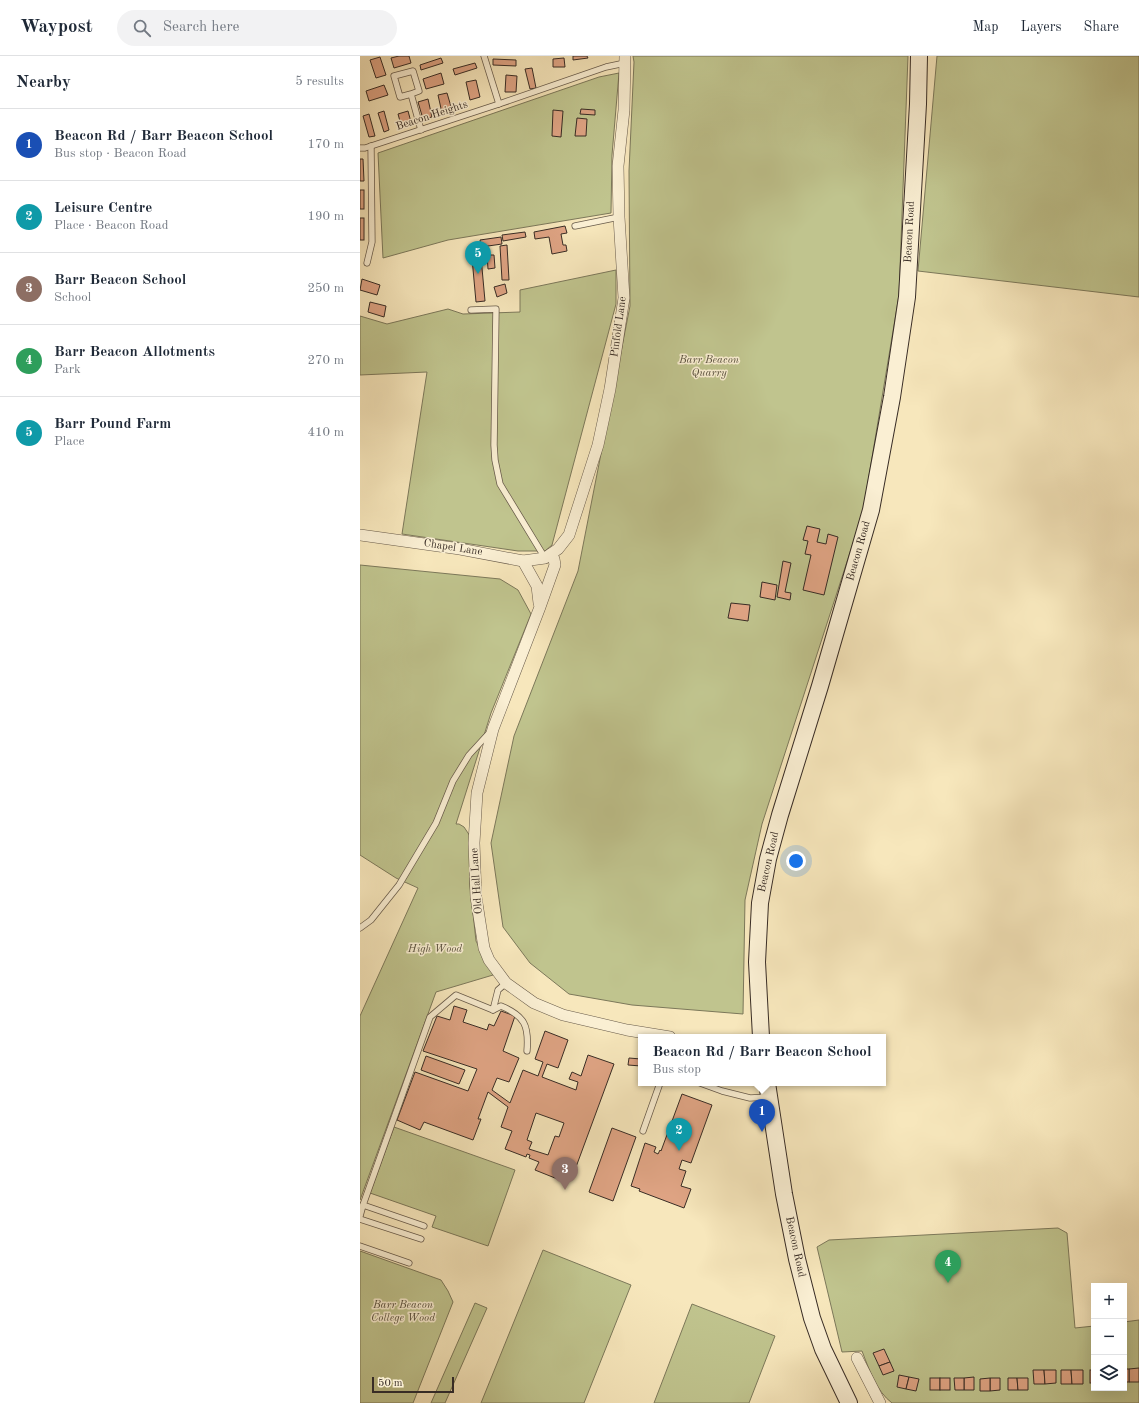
<!DOCTYPE html>
<html lang="en">
<head>
<meta charset="utf-8">
<style>
  :root { --surface:#fff; --page:#f2f2f3; --text:#1f2937; --muted:#747a83; --line:#e0e1e3; --accent:#db2777 }
  body { margin:0; font-family:"Old Standard TT",serif; background:var(--page); color:var(--text) }
  .controls { position:absolute; right:12px; bottom:12px; display:grid; overflow:hidden; border-radius:0px; box-shadow:0 4px 16px #0002 }
  .controls button { width:36px; height:36px; display:grid; place-items:center; padding:0; border:0; border-bottom:1px solid var(--line); background:var(--surface); color:var(--text); font:20px sans-serif }
  .scale { position:absolute; left:12px; bottom:10px; width:82px; box-sizing:border-box; padding-left:4px; border:2px solid #382c25; border-top:0; font-size:11px; line-height:14px; white-space:nowrap; color:#382c25; -webkit-text-stroke:3px #faefd3; paint-order:stroke }
  .you { position:absolute; left:436px; top:805px; width:14px; height:14px; margin:-10px; border:3px solid #fff; border-radius:50%; background:#1a73e8; box-shadow:0 0 0 6px #1a73e833 }
  .badge { display:grid; place-items:center; width:26px; height:26px; border-radius:50%; background:var(--accent); color:#fff; font-size:13px; font-weight:700 }
  .pin { position:absolute; translate:-50% -33px; filter:drop-shadow(0 1px 2px #0008) }
  .pin::after { content:''; position:absolute; top:21px; width:14px; height:12px; background:inherit; clip-path:polygon(0 0,100% 0,50% 100%) }
  .popup { position:absolute; left:278px; top:978px; width:248px; height:52px; box-sizing:border-box; display:grid; place-content:center; border-radius:0px; background:var(--surface); filter:drop-shadow(0 1px 3px #0005); font-size:13px; white-space:nowrap; color:var(--muted) }
  .popup b { font-size:15px; color:var(--text) }
  .popup::after { content:''; position:absolute; left:50%; top:100%; margin-left:-8px; border:8px solid transparent; border-top-color:var(--surface) }
  .list { margin:0; padding:0; list-style:none }
  h2 { display:flex; justify-content:space-between; align-items:center; height:52px; margin:0; padding:0 16px; font-size:17px }
  h2 small { font-size:13px; font-weight:400; color:var(--muted) }
  .list li { display:grid; grid-template-columns:26px 1fr auto; gap:12px; align-items:center; box-sizing:border-box; height:72px; padding:0 16px; border-top:1px solid var(--line) }
  .list b { display:block; font-size:15px; white-space:nowrap }
  .list p { margin:0; font-size:13px; white-space:nowrap; color:var(--muted) }
  .list em { font-size:13px; font-style:normal; color:var(--muted) }
  .icon { flex:none; width:22px; height:22px; fill:none; stroke:currentColor; stroke-width:2; stroke-linecap:round; stroke-linejoin:round }
  .map { position:relative; flex:none; width:779px; height:1347px; overflow:hidden }
  header { display:flex; align-items:center; gap:24px; box-sizing:border-box; height:56px; padding:0 20px; background:var(--surface); border-bottom:1px solid var(--line) }
  header strong { font-size:19px }
  nav { display:flex; gap:22px; margin-inline-start:auto; font-size:14px }
  .search { width:280px; height:36px; background:var(--page); display:flex; align-items:center; gap:10px; box-sizing:border-box; padding:0 14px; border-radius:22px; color:var(--muted); font-size:15px }
  main { display:flex }
  aside { flex:1; background:var(--surface) }
  .map>svg:first-child { display:block }
  .green { fill:#c0c48e; stroke:#7c785a }
  .building { fill:#dfa484; stroke:#382c25; fill-rule:evenodd }
  .lines { fill:none; stroke-linecap:round; stroke-linejoin:round }
  .service-casing { stroke:#685b4b; stroke-width:7 }
  .minor-casing { stroke:#685b4b; stroke-width:12 }
  .secondary-casing { stroke:#382c25; stroke-width:18 }
  .service { stroke:#faefd3; stroke-width:5.5 }
  .minor { stroke:#faefd3; stroke-width:11 }
  .secondary { stroke:#faefd3; stroke-width:16 }
  .labels { text-anchor:middle; dominant-baseline:central; stroke-width:3; stroke-linejoin:round; paint-order:stroke }
  .street-label { font-size:11px; fill:#382c25; stroke:#faefd3 }
  .park-label { font-size:11px; font-style:italic; fill:#5a523f; stroke:#faefd3 }
</style>
</head>
<body>
<header>
<strong>Waypost</strong>
<div class="search"><svg class="icon" aria-label="search" viewBox="0 0 24 24"><circle cx="10" cy="10" r="6"/><path d="M15 15l6 6"/></svg>Search here</div>
<nav><a>Map</a><a>Layers</a><a>Share</a></nav>
</header>
<main>
<aside>
<h2>Nearby<small>5 results</small></h2>
<ul class="list">
<li><span class="badge" style="background:#1a4fb4">1</span><div><b>Beacon Rd / Barr Beacon School</b><p>Bus stop · Beacon Road</p></div><em>170 m</em></li>
<li><span class="badge" style="background:#0f9aa8">2</span><div><b>Leisure Centre</b><p>Place · Beacon Road</p></div><em>190 m</em></li>
<li><span class="badge" style="background:#8d6e63">3</span><div><b>Barr Beacon School</b><p>School</p></div><em>250 m</em></li>
<li><span class="badge" style="background:#2e9e5b">4</span><div><b>Barr Beacon Allotments</b><p>Park</p></div><em>270 m</em></li>
<li><span class="badge" style="background:#0f9aa8">5</span><div><b>Barr Pound Farm</b><p>Place</p></div><em>410 m</em></li>
</ul>
</aside>
<div class="map">
<svg width="779" height="1347" viewBox="0 0 779 1347">
  <rect width="100%" height="100%" fill="#f7e7bc"/>
  <filter id="stains"><feTurbulence type="fractalNoise" baseFrequency=".005" numOctaves="4"/><feColorMatrix values="0 0 0 0 .2 0 0 0 0 .09 0 0 0 0 .02 0 0 0 .5 -.17"/></filter>
  <radialGradient id="worn" r=".72"><stop offset=".6" stop-color="#630" stop-opacity="0"/><stop offset="1" stop-color="#630" stop-opacity=".3"/></radialGradient>
  <g class="green">
    <polygon points="273,0 548,0 539,239 504,450 495,481 402,768 385,844 383,958 272,949 209,938 170,907 143,871 131,787 154,680 218,515 270,250 269,115 274,6"/>
    <polygon points="577,0 779,0 779,241 558,215"/>
    <polygon points="259,17 252,99 251,157 88,184 23,202 18,97 239,21"/>
    <polygon points="256,214 256,248 192,489 185,495 158,495 42,478 67,316 0,319 0,260 27,268 88,253 103,258 160,256 160,234"/>
    <polygon points="0,509 140,523 158,534 171,558 131,657 96,768 99,768 104,771 110,780 110,830 116,885 133,919 76,936 0,1144 0,960 58,832 36,822 0,799"/>
    <polygon points="34,1071 155,1114 128,1190 72,1171 76,1160 10,1137"/>
    <path d="M698,1172L707,1177L715,1272L734,1270V1332H764V1266L779,1264V1347H532C516,1335 509,1313 502,1295L482,1296L457,1191L469,1184Z"/>
    <polygon points="183,1194 271,1229 224,1347 121,1347"/>
    <polygon points="0,1195 81,1224 88,1235 93,1246 53,1347 0,1347"/>
    <polygon points="115,1247 127,1252 85,1347 71,1347"/>
    <polygon points="332,1248 415,1280 389,1347 294,1347"/>
  </g>
  <g class="building">
    <polygon points="39,0 49,0 51,7 34,12 31,2"/>
    <polygon points="213,0 227,0 228,2 213,4"/>
    <polygon points="20,1 26,19 16,22 10,4"/>
    <polygon points="81,2 83,7 61,14 60,9"/>
    <polygon points="204,2 205,11 193,11 193,3"/>
    <polygon points="133,3 156,4 156,10 133,9"/>
    <polygon points="115,7 117,12 95,19 93,13"/>
    <polygon points="172,12 176,32 170,33 165,13"/>
    <polygon points="81,17 84,28 66,33 63,23"/>
    <polygon points="146,19 157,20 156,36 145,36"/>
    <polygon points="116,24 120,41 110,44 106,26"/>
    <polygon points="24,29 28,39 9,45 6,35"/>
    <polygon points="87,37 92,54 82,57 78,39"/>
    <polygon points="68,43 72,61 63,63 58,46"/>
    <polygon points="221,53 235,54 235,59 220,58"/>
    <polygon points="193,54 203,55 201,81 192,80"/>
    <polygon points="24,55 29,74 24,76 18,57"/>
    <polygon points="48,55 51,66 41,69 38,58"/>
    <polygon points="9,58 15,80 9,81 3,60"/>
    <polygon points="217,62 227,63 226,80 215,80"/>
    <polygon points="0,103 3,103 4,125 0,125"/>
    <rect x="0" y="134" width="4" height="19"/>
    <rect x="0" y="162" width="4" height="22"/>
    <polygon points="205,170 207,177 201,178 203,189 206,189 207,195 192,198 189,181 175,183 174,176"/>
    <polygon points="165,176 166,181 143,185 142,179"/>
    <polygon points="141,181 142,188 121,191 120,184"/>
    <polygon points="147,189 149,224 142,224 140,190"/>
    <polygon points="120,190 125,245 116,246 111,191"/>
    <polygon points="127,199 134,199 135,212 128,213"/>
    <polygon points="2,223 20,229 17,239 0,234"/>
    <polygon points="145,228 147,237 137,241 134,231"/>
    <polygon points="10,246 26,250 24,261 8,256"/>
    <polygon points="447,470 460,473 457,486 466,488 468,478 478,481 464,539 443,534 451,499 445,498 448,485 443,484"/>
    <polygon points="423,505 431,507 425,536 431,537 430,544 417,541"/>
    <polygon points="402,526 417,529 415,544 400,541"/>
    <polygon points="371,547 390,549 388,565 368,562"/>
    <path d="M94,950L107,954L103,966L127,974L129,968L134,970L141,955L155,960L143,995L159,1002L149,1026L137,1022L132,1034L150,1047L163,1014L178,1020L183,1006L175,1003L185,975L208,984L198,1012L187,1008L182,1021L216,1034L218,1026L209,1023L212,1016L221,1020L228,999L254,1008L216,1111L210,1109L205,1126L175,1114L179,1106L169,1102L170,1099L167,1098L166,1101L145,1093L152,1075L141,1071L148,1051L128,1036L118,1063H121L113,1084L64,1066L60,1074L37,1064L55,1016L108,1035L117,1013L63,995L77,960L90,964ZM176,1057L204,1067L199,1081L195,1080L188,1099L169,1093L172,1086L167,1084Z"/>
    <polygon points="66,1000 105,1014 99,1028 61,1014"/>
    <polygon points="269,1002 281,1003 281,1010 268,1009"/>
    <polygon points="322,1038 352,1049 331,1107 322,1104 319,1113 326,1115 321,1130 331,1133 324,1152 279,1135 280,1133 271,1130 285,1087 296,1091 294,1096 298,1098 300,1094 301,1095"/>
    <polygon points="252,1072 276,1081 253,1145 229,1136"/>
    <polygon points="524,1293 530,1306 519,1310 513,1297"/>
    <polygon points="530,1306 534,1315 523,1319 519,1310"/>
    <polygon points="779,1312 779,1326 769,1326 769,1313"/>
    <rect x="764" y="1313" width="5" height="13"/>
    <polygon points="673,1314 684,1314 685,1328 674,1328"/>
    <polygon points="684,1314 696,1314 696,1327 685,1328"/>
    <polygon points="701,1314 711,1314 712,1328 701,1328"/>
    <polygon points="711,1314 723,1314 723,1328 712,1328"/>
    <rect x="730" y="1314" width="4" height="13"/>
    <polygon points="539,1319 549,1321 546,1333 537,1331"/>
    <polygon points="549,1321 559,1323 556,1335 546,1333"/>
    <polygon points="614,1321 614,1334 604,1334 604,1322"/>
    <rect x="570" y="1322" width="10" height="12"/>
    <rect x="580" y="1322" width="10" height="12"/>
    <polygon points="594,1322 604,1322 604,1334 595,1334"/>
    <polygon points="630,1322 640,1322 640,1334 630,1335"/>
    <polygon points="630,1322 630,1335 620,1335 620,1323"/>
    <polygon points="648,1322 657,1322 658,1334 648,1334"/>
    <polygon points="657,1322 668,1322 668,1334 658,1334"/>
  </g>
  <g class="lines">
    <g class="service-casing">
      <g id="service">
        <polyline points="124,0 139,48"/>
        <polyline points="51,38 59,35 53,15 34,20 40,41 51,38 61,74"/>
        <polyline points="0,92 5,92 139,48 246,11 265,7"/>
        <polyline points="215,170 259,161"/>
        <polyline points="7,207 12,186 11,90"/>
        <polyline points="111,254 136,253 134,389 135,404 140,428 185,502"/>
        <polyline points="0,872 11,864 39,829 76,767 93,725 109,699 130,676"/>
        <path d="M133,954L141,950C165,960 169,970 167,995"/>
        <polyline points="340,1027 362,1035 390,1042 408,1041"/>
        <polyline points="283,1075 300,1027"/>
        <polyline points="0,1160 3,1149"/>
        <polyline points="0,1163 61,1183"/>
        <polyline points="64,1170 3,1149 70,961 96,939 133,954 138,934 146,927"/>
        <polyline points="0,1190 49,1207"/>
      </g>
    </g>
    <g class="minor-casing">
      <g id="minor">
        <polyline points="0,479 100,493 163,505 185,502 198,493 209,479 238,389 250,333 264,242 259,161 258,110 264,54 265,0"/>
        <polyline points="191,498 194,503 195,509 180,551 133,673 117,737 114,787 116,841 124,892 129,904 146,927 174,947 203,959 267,974 310,981"/>
        <polyline points="163,505 177,530 179,547"/>
        <polyline points="497,1302 520,1347"/>
      </g>
    </g>
    <g class="secondary-casing">
      <g id="secondary">
        <polyline points="401,981 397,906 400,847 408,803 420,759 460,630 511,454 532,341 547,241 558,48 559,0"/>
        <polyline points="407,1027 424,1138 437,1203 452,1262 463,1293 489,1347"/>
      </g>
    </g>
    <use href="#service" class="service"/>
    <use href="#minor" class="minor"/>
    <use href="#secondary" class="secondary"/>
  </g>
  <g class="labels">
    <g class="street-label">
      <text transform="translate(72 60) rotate(-18)">Beacon Heights</text>
      <text transform="translate(550 176) rotate(-87)">Beacon Road</text>
      <text transform="translate(259 271) rotate(-82)">Pinfold Lane</text>
      <text transform="translate(93 492) rotate(9)">Chapel Lane</text>
      <text transform="translate(499 495) rotate(-74)">Beacon Road</text>
      <text transform="translate(409 806) rotate(-77)">Beacon Road</text>
      <text transform="translate(117 825) rotate(-94)">Old Hall Lane</text>
      <text transform="translate(435 1191) rotate(78)">Beacon Road</text>
    </g>
    <g class="park-label">
      <text x="349" y="304">Barr Beacon<tspan x="349" dy="13">Quarry</tspan></text>
      <text x="75" y="893">High Wood</text>
      <text x="43" y="1249">Barr Beacon<tspan x="43" dy="13">College Wood</tspan></text>
    </g>
  </g>
  <rect width="100%" height="100%" filter="url(#stains)"/>
  <rect width="100%" height="100%" fill="url(#worn)"/>
</svg>
<div class="controls">
<button>+</button>
<button>−</button>
<button><svg class="icon" aria-label="layers" viewBox="0 0 24 24"><path d="M12 4l9 5-9 5-9-5zM3 14l9 5 9-5"/></svg></button>
</div>
<div class="scale">50 m</div>
<div class="you"></div>
<div class="pin badge" style="left:402px;top:1076px;background:#1a4fb4">1</div>
<div class="popup"><b>Beacon Rd / Barr Beacon School</b>Bus stop</div>
<div class="pin badge" style="left:319px;top:1095px;background:#0f9aa8">2</div>
<div class="pin badge" style="left:205px;top:1134px;background:#8d6e63">3</div>
<div class="pin badge" style="left:588px;top:1227px;background:#2e9e5b">4</div>
<div class="pin badge" style="left:118px;top:218px;background:#0f9aa8">5</div>
</div>
</main>
</body>
</html>
